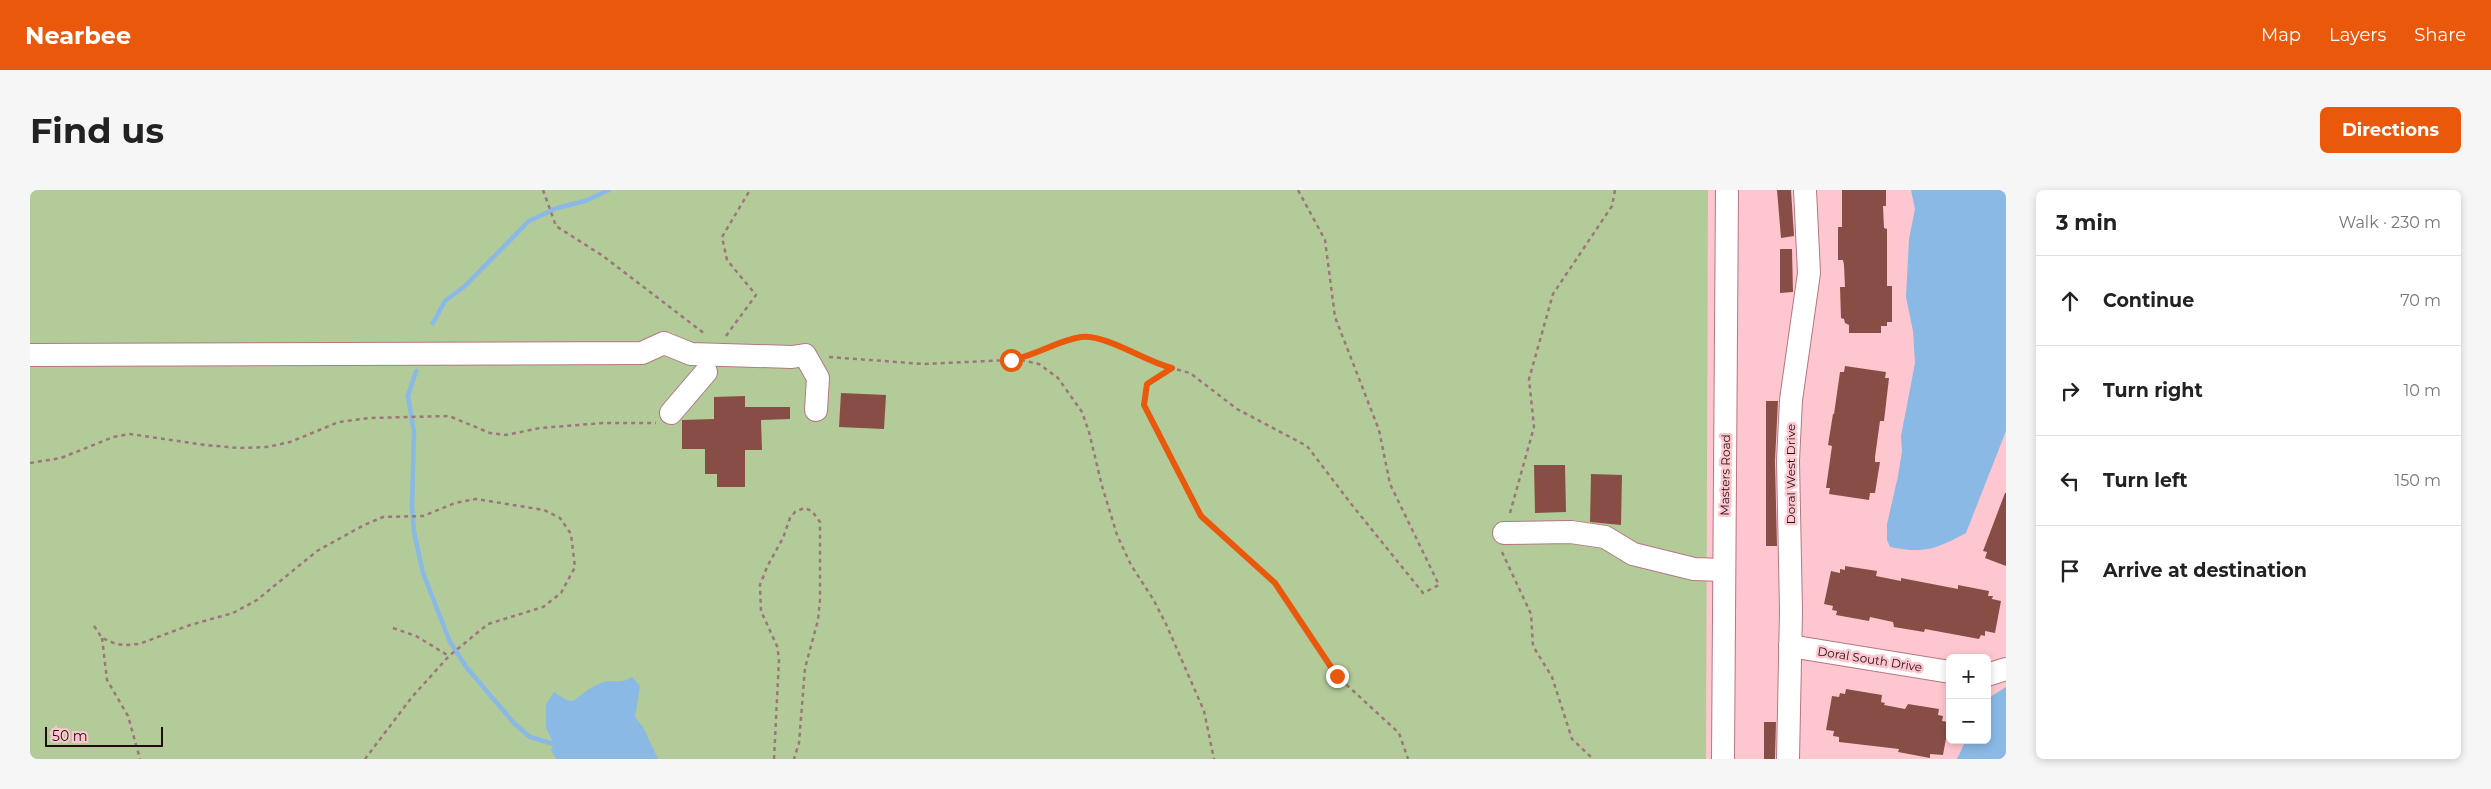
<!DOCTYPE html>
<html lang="en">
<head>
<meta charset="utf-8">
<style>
  :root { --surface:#fff; --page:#f6f6f6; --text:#222; --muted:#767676; --line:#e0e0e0; --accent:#ea580c }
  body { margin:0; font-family:Montserrat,sans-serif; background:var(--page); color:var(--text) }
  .controls { position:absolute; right:15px; bottom:15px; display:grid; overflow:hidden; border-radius:8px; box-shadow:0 2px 8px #0003 }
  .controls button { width:45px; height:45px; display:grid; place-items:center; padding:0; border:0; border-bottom:1px solid var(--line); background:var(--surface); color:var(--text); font:25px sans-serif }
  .scale { position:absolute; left:15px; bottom:12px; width:118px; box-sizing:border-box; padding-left:5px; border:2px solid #230c11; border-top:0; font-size:14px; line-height:18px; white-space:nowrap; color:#230c11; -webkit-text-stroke:4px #fec7cf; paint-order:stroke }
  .stop { position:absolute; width:15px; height:15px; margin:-11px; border:4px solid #ea580c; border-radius:50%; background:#fff }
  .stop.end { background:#ea580c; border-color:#fff; box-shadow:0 1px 5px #0008 }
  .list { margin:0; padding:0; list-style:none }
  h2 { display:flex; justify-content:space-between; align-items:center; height:65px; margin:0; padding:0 20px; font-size:21px }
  h2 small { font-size:16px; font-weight:400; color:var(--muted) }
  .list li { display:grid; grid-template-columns:32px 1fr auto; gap:15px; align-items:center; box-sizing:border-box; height:90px; padding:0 20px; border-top:1px solid var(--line) }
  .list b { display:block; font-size:19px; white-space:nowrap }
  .list em { font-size:16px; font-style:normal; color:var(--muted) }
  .icon { flex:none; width:28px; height:28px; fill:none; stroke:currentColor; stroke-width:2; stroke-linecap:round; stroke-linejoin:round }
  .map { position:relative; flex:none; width:1976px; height:569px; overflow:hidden; border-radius:8px }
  header { display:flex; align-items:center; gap:30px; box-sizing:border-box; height:70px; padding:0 25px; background:var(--accent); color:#fff }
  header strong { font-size:24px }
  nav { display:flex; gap:28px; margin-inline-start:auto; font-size:18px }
  .intro { display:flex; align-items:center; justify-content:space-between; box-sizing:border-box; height:120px; padding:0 30px }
  h1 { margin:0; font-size:35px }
  .button { padding:12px 22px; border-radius:8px; background:var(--accent); color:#fff; font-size:18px; font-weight:700 }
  main { display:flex; gap:30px; padding:0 30px }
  aside { flex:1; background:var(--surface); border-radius:8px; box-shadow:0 2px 8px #0003 }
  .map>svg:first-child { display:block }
  .green { fill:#b3cb98 }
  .water { fill:#8ab9e6 }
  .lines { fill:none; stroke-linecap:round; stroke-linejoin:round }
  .stream { stroke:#8ab9e6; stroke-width:4.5 }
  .building { fill:#884e46 }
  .minor-casing { stroke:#b67782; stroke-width:24 }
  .path { stroke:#9e757c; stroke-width:2.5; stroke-dasharray:4 4; stroke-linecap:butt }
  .minor { stroke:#fff; stroke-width:22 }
  .route { stroke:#ea580c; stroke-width:6 }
  .labels { text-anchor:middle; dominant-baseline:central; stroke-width:5; stroke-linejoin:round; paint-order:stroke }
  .street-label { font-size:12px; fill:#230c11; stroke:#fec7cf }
</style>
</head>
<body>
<header>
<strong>Nearbee</strong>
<nav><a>Map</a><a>Layers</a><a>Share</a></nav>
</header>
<div class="intro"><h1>Find us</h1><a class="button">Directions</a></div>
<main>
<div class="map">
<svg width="1976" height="569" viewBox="0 0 1976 569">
  <rect width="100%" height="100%" fill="#fec7cf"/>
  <polygon class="green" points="0,0 1678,0 1676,569 0,569"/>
  <g class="water">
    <path d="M1881,0H1971L1976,4V241L1936,343C1906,359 1895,364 1860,357L1857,350V334L1868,286L1872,261L1871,246L1885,173L1883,141L1876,107L1879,49L1885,19Z"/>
    <path d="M602,487L610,496L605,527L613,537L628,569H526L521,560L524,554L516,538V514L524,502L536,510L543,511C553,504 562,495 575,492C586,490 592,494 602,487Z"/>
    <polygon points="1976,497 1976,569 1927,569 1936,550 1957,550 1957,509"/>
  </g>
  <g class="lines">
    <g class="stream">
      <polyline points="403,133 415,111 435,96 499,31 527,18 555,11 579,0"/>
      <polyline points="386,181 378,206 384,242 382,317 384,342 393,383 420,452 437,478 484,533 500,547 524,554"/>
    </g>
  </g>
  <g class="building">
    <polygon points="1747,0 1761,0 1764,46 1751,48"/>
    <polygon points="1812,0 1856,0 1856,16 1853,16 1854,38 1857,39 1857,96 1862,96 1862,132 1857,132 1857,136 1851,136 1851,143 1819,143 1819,135 1815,133 1814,129 1811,128 1810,97 1815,97 1814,75 1813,70 1808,70 1808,37 1812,37"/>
    <polygon points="1750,59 1762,59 1763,102 1750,103"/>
    <polygon points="1815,176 1856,182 1855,188 1859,188 1854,231 1850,231 1845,267 1845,272 1850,272 1845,303 1840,303 1839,310 1799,304 1800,298 1796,298 1802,256 1798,255 1803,224 1804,224 1810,182 1814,182"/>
    <polygon points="811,203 856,205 854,239 809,237"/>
    <polygon points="715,206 715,217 760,217 760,229 731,230 732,260 715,260 715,297 687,297 687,284 675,284 675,259 652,259 652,230 684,229 684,207"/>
    <polygon points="1736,211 1748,211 1745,271 1747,356 1736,356"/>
    <polygon points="1504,275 1535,275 1536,322 1505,323"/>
    <polygon points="1561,284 1592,285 1591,335 1560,332"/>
    <polygon points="1975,303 1976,303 1976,376 1955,368 1957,362 1953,361"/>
    <polygon points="1815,376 1847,381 1846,386 1871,391 1871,388 1928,399 1928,395 1959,401 1958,406 1963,406 1962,409 1971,411 1965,443 1955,441 1955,446 1951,445 1949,449 1895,439 1894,442 1864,437 1863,432 1840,427 1839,431 1806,425 1807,421 1802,420 1803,416 1794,414 1801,381 1810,383 1810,379 1815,380"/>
    <polygon points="1816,499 1852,505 1851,512 1855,513 1854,515 1875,519 1878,514 1909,519 1908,525 1913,526 1912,531 1919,532 1913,565 1900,564 1900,568 1868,562 1869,559 1809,552 1809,547 1803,546 1804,541 1796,540 1802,506 1809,507 1810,503 1815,504"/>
    <polygon points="1734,532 1746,532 1745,569 1734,569"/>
  </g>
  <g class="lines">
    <g class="minor-casing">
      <g id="minor">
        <polyline points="0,165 612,163 634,153 661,164 762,167 775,165 788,188 786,220"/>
        <polyline points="641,223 676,182"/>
        <polyline points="1474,343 1541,342 1575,347 1603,364 1664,379 1694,380"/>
        <polyline points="1760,456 1920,482"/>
        <polyline points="1957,485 1976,479"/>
        <polyline points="1693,569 1697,0"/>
        <polyline points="1758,569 1761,421 1758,271 1761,210 1779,83 1775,0"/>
      </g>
    </g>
    <g class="path">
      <polyline points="513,0 526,36 573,66 675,144"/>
      <polyline points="696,146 726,105 697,70 692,47 720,0"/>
      <polyline points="799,167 894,174 980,170"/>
      <polyline points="981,170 1001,166 1038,151 1061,147 1077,151 1130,175 1160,183 1207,219 1277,256 1322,315 1393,403 1409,395 1360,294 1349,240 1305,127 1295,50 1268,0"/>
      <polyline points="991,170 1009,174 1028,188 1052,222 1059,242 1072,296 1087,345 1101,375 1123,409 1136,434 1174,521 1184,569"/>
      <polyline points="1142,178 1117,194 1114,215 1171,326 1245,393 1307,486 1369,543 1378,569"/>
      <polyline points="0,273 31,268 83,247 100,244 175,255 209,258 237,257 260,252 309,232 340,228 419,226 460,243 476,245 510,238 573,233 626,233"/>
      <polyline points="1480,323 1504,237 1499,189 1523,104 1582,16 1585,0"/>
      <polyline points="1472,362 1501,424 1503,456 1522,487 1542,549 1563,569"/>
      <polyline points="64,436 72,448 86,454 96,455 109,454 160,435 203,423 227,410 287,361 334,335 353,327 393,326 425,313 446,309 514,320 530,328 541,344 545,377 531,403 513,417 458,434 419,466 382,507 335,569"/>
      <polyline points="363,438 386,446 419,466"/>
      <polyline points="72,448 77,490 98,526 110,569"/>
      <polyline points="744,569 749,469 747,456 731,421 730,395 737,377 753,348 760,328 765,322 774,318 782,321 790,332 790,410 788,430 775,478 769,553 764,569"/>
    </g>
    <use href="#minor" class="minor"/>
  </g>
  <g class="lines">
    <path class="route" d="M981,170C1005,166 1026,151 1051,147C1076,144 1116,172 1142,178L1117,194L1114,215L1171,326L1245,393L1307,486"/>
  </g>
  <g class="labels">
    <g class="street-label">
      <text transform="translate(1760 284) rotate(-90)">Doral West Drive</text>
      <text transform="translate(1695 285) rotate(-89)">Masters Road</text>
      <text transform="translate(1840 469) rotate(9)">Doral South Drive</text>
    </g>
  </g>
</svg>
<div class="controls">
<button>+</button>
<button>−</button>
</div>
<div class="scale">50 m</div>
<div class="stop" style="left:981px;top:170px"></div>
<div class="stop end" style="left:1307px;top:486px"></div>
</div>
<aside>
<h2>3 min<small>Walk · 230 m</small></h2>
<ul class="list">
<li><svg class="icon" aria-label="ahead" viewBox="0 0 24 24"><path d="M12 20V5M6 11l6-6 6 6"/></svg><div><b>Continue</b></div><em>70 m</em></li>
<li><svg class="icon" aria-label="right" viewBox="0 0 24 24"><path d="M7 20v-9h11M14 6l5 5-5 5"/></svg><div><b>Turn right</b></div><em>10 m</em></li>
<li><svg class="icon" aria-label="left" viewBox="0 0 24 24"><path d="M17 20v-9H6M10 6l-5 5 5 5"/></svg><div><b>Turn left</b></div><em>150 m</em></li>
<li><svg class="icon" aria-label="arrive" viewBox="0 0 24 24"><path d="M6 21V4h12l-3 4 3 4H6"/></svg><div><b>Arrive at destination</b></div></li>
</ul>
</aside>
</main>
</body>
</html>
